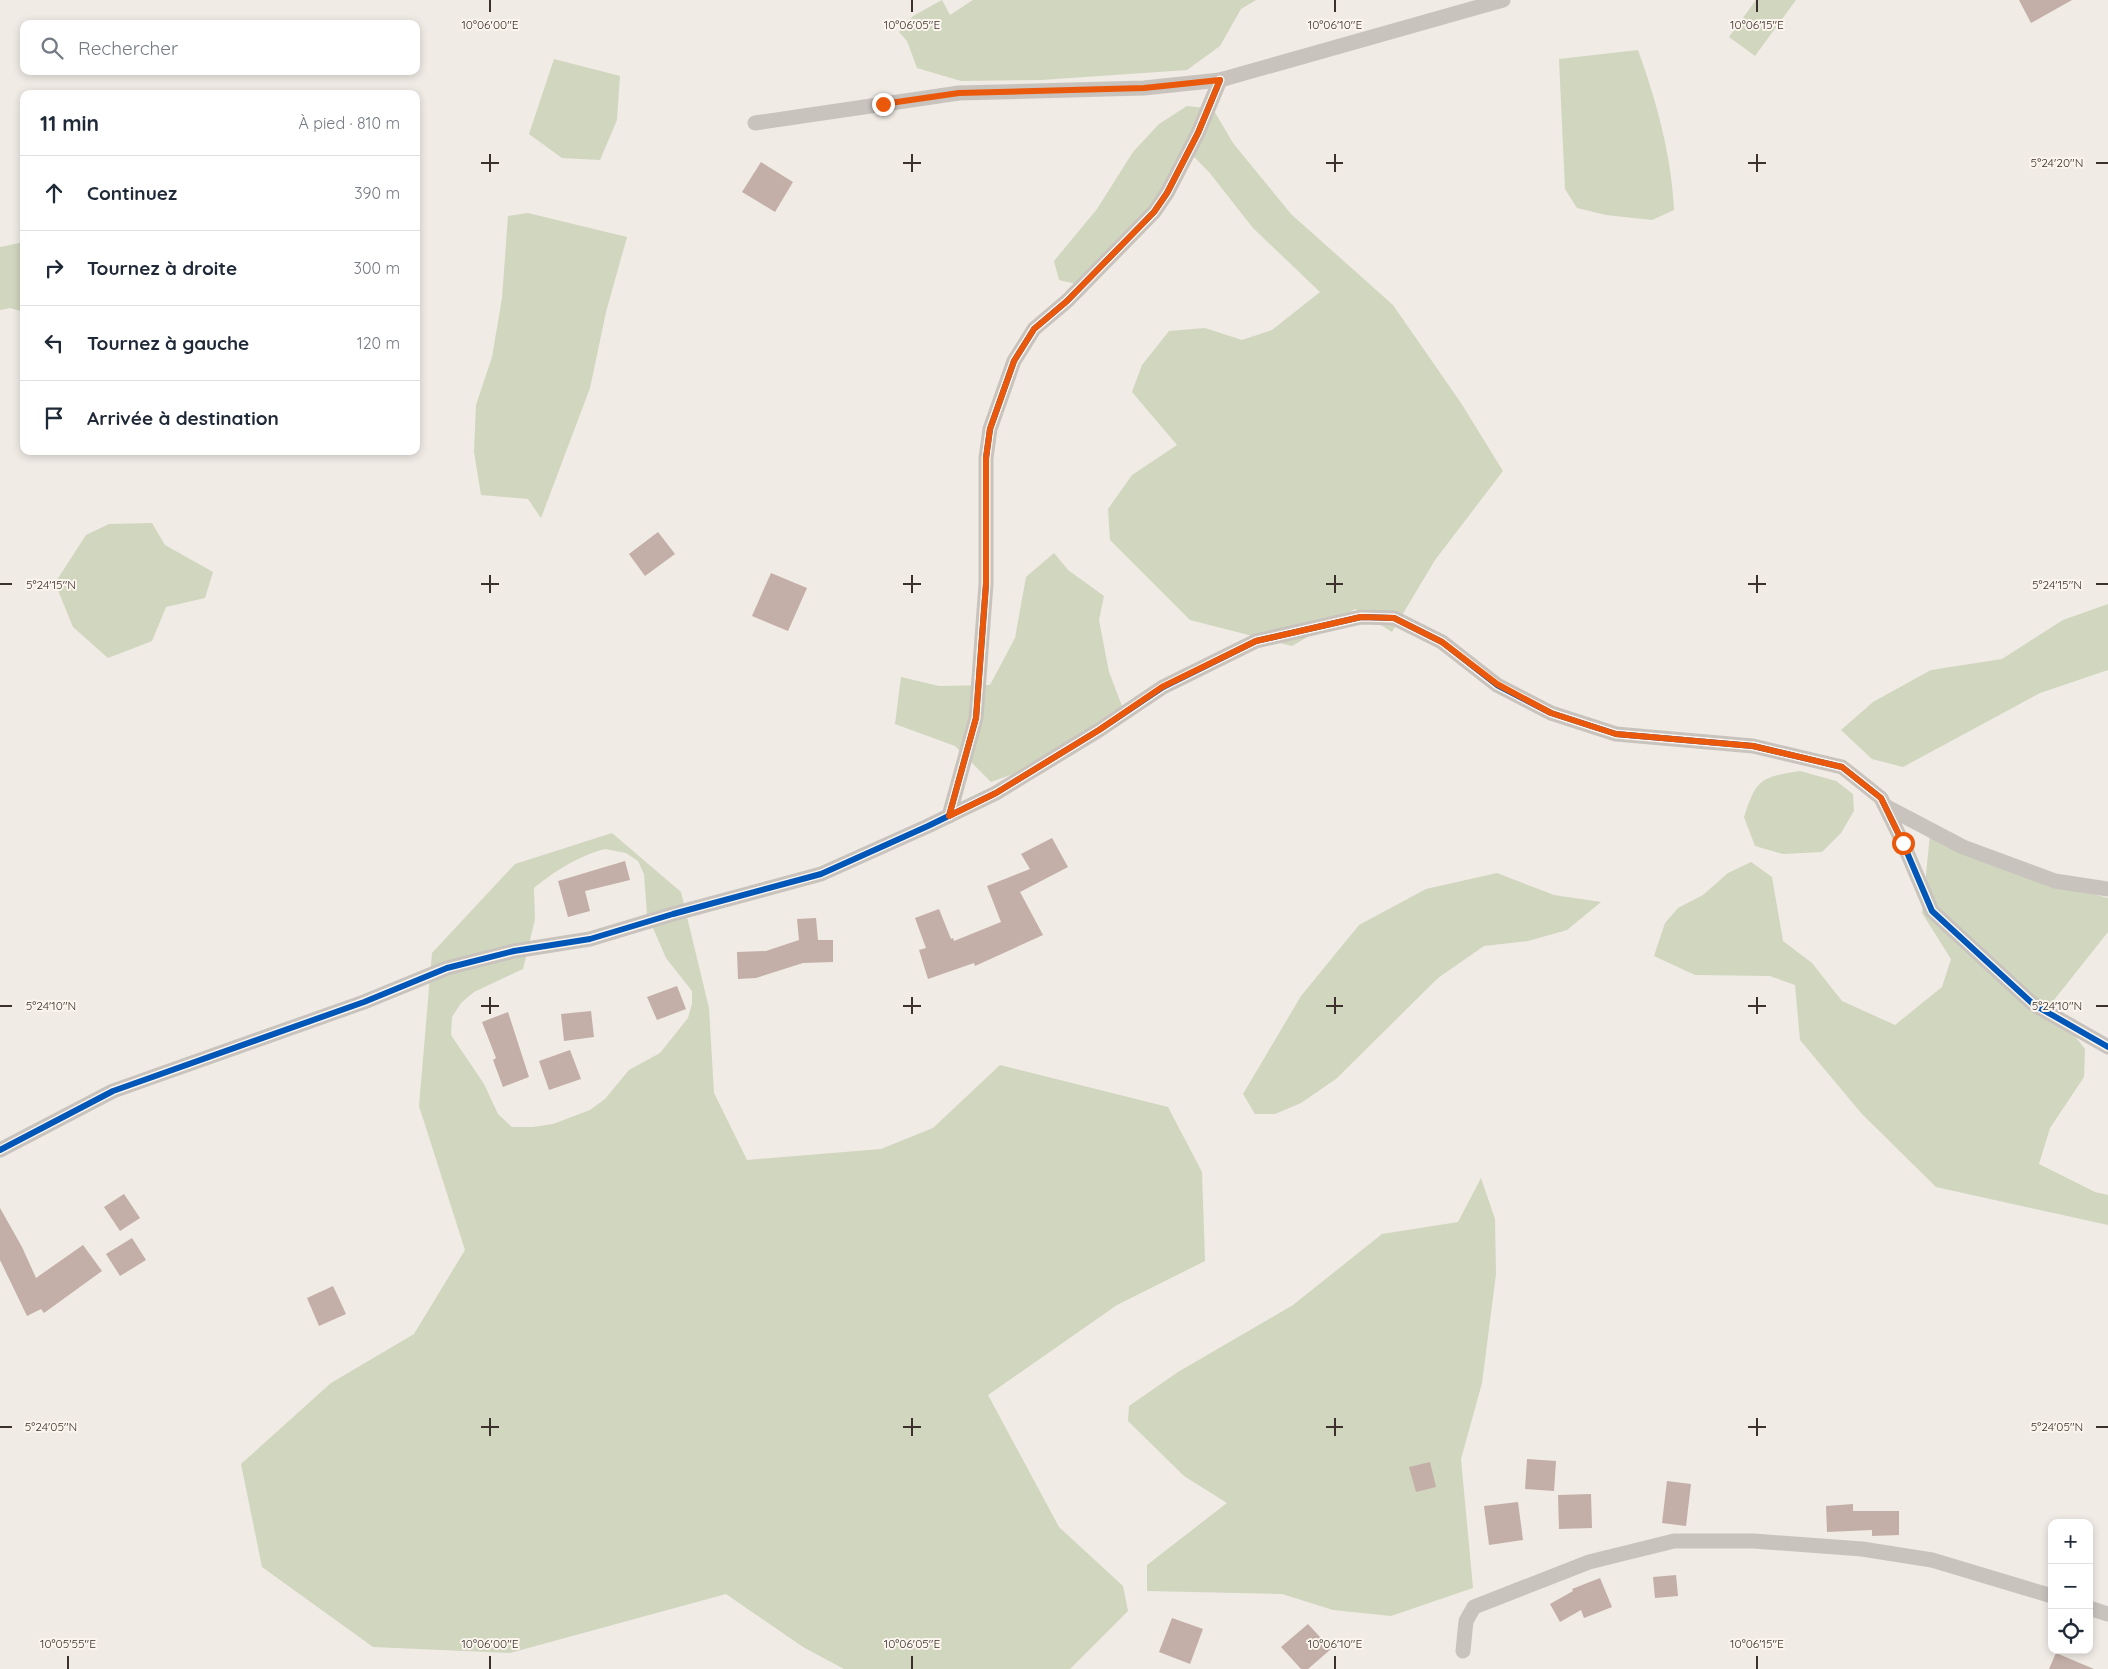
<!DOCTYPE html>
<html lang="fr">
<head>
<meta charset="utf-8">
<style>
  :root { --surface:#fff; --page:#f6f6f7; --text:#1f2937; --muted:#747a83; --line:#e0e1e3 }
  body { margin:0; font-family:Quicksand,sans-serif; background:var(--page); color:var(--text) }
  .controls { position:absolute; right:15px; bottom:15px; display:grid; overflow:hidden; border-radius:10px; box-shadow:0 2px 8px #0003 }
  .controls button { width:45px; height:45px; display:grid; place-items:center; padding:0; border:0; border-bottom:1px solid var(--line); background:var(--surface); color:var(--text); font:25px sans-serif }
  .stop { position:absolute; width:15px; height:15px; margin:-11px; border:4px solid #ea580c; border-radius:50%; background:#fff }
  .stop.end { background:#ea580c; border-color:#fff; box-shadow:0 1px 5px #0008 }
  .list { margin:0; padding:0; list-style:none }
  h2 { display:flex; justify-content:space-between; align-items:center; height:65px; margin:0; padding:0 20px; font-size:21px }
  h2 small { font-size:16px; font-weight:400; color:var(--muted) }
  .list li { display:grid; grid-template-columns:32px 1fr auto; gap:15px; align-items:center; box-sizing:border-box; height:75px; padding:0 20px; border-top:1px solid var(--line) }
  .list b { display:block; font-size:19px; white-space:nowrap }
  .list em { font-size:16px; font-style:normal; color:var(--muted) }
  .icon { flex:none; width:28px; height:28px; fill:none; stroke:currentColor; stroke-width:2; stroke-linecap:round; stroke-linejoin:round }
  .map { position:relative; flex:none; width:2108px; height:1669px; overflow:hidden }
  .search { position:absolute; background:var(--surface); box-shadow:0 2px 8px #0003; left:20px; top:20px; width:400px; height:55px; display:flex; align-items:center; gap:12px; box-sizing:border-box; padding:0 18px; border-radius:10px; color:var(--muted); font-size:19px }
  .panel { position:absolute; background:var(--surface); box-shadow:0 2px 8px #0003; left:20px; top:90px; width:400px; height:365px; border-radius:10px }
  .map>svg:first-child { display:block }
  .green { fill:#d1d6bf; fill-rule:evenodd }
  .building { fill:#c3afa7 }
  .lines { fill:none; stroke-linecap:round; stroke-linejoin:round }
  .minor { stroke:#c9c3be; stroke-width:15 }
  .cycleway-casing { stroke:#fbf5ee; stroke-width:9 }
  .cycleway { stroke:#0057b8; stroke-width:6 }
  .route { stroke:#ea580c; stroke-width:6 }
  .ticks { fill:none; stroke:#3b302b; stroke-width:2 }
  .ticks-label { font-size:12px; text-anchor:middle; fill:#3b302b; stroke:#fbf5ee; stroke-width:4; stroke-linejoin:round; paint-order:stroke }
</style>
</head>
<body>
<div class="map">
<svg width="2108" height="1669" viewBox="0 0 2108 1669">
  <rect width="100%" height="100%" fill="#f0ebe5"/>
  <g class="green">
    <polygon points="942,0 950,15 973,0 1256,0 1241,9 1220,46 1187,70 1041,80 961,81 917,68 907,41 899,32 913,16"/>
    <polygon points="1756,0 1796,0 1755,56 1729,37"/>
    <path d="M1638,50C1657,103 1671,154 1674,210L1652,220L1606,215L1577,208L1565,189L1559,59Z"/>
    <polygon points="554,59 620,76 617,120 600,160 562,158 529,134"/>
    <polygon points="1187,106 1213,109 1233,143 1291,214 1393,305 1461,403 1503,471 1435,560 1392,632 1355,609 1292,646 1190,620 1110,540 1108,509 1132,475 1177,445 1132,392 1142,365 1169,331 1205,328 1242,340 1272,330 1320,292 1253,228 1209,172 1193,156 1120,249 1076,284 1059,280 1054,261 1097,209 1133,152 1159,124"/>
    <polygon points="528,213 627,237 606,312 590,388 541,518 528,499 481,495 474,452 476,405 492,357 502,298 508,216"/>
    <polygon points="24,242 24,312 10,308 0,310 0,247"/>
    <polygon points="152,523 165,545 213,572 205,598 166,607 152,641 108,658 73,627 55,583 86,535 109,524"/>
    <polygon points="1054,553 1068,570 1104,596 1099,620 1109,672 1122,706 1024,770 991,782 955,746 895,724 901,677 939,686 990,685 1015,638 1026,577"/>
    <polygon points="2108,604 2108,670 2040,693 1903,767 1872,759 1841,730 1873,702 1931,670 2002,659 2063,620"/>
    <path d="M1800,771L1836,781L1853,794L1854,811L1841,833L1822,852L1783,854L1755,846L1744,817C1756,780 1760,777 1800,771Z"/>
    <polygon points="1931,825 2059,885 2108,898 2108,932 2050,1005 2085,1049 2084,1077 2050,1128 2039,1164 2095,1192 2108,1195 2108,1225 1936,1187 1862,1114 1800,1040 1795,985 1770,976 1695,975 1654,956 1665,923 1678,908 1703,895 1728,873 1751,862 1772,877 1783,941 1812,963 1842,1001 1895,1025 1942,987 1951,959 1922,913"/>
    <path d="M612,833L681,892L709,1008L714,1093L747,1160L881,1149L933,1128L1000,1065L1168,1107L1202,1172L1205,1261L1117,1305L988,1395L1059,1527L1123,1586L1128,1611L1070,1669H844L803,1647L726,1594L510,1653L373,1647L262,1567L241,1464L331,1383L414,1334L465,1250L419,1106L432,953L515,864ZM605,849L626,853L638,861L644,874L647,914L666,958L692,991V1004L688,1018L660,1053L629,1070L605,1099L590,1110L553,1124L533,1127H512L498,1114L484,1084L451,1035L452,1017L461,1003L474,992L523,969L535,919L534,888C553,872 580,855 605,849Z"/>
    <polygon points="1497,873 1554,895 1601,902 1567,930 1528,941 1484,946 1438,978 1336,1079 1301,1103 1275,1114 1255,1114 1243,1094 1301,996 1359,925 1426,889"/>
    <polygon points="1481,1178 1495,1219 1496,1274 1482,1383 1461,1459 1473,1588 1391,1616 1333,1610 1282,1594 1147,1591 1147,1565 1227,1503 1184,1476 1128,1421 1129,1406 1178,1372 1293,1305 1382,1234 1458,1222"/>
  </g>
  <g class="building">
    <polygon points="2019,0 2072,0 2031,23"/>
    <polygon points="761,162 793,182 775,212 742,192"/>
    <polygon points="658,532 675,554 645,576 629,554"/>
    <polygon points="771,573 807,588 788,631 752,616"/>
    <polygon points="1052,838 1068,867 1020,892 1043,935 975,966 974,963 928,979 919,950 926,948 915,918 939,909 951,939 953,938 954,941 1001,922 987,886 1030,869 1021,854"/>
    <polygon points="625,861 630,880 585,891 590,911 568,917 558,881"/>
    <polygon points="816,918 818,940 833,940 833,962 803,963 756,978 738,979 737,952 766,951 799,940 797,919"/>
    <polygon points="677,986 686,1009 657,1020 647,997"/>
    <polygon points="591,1011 594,1037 564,1041 561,1014"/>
    <polygon points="508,1012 529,1077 503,1087 493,1060 496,1058 482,1022"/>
    <polygon points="570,1050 581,1079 549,1090 539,1061"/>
    <polygon points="124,1194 140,1218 120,1231 104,1207"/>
    <polygon points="0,1208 22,1247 36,1278 83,1245 102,1271 44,1313 41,1309 27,1316 0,1260"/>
    <polygon points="132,1238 146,1260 120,1276 106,1254"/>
    <polygon points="333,1286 346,1314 319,1326 307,1298"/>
    <polygon points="1527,1459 1556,1461 1554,1491 1525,1489"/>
    <polygon points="1430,1462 1436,1487 1416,1492 1409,1467"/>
    <polygon points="1667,1481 1691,1484 1686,1526 1662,1523"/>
    <polygon points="1591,1494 1592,1528 1559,1529 1558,1495"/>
    <polygon points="1518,1502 1523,1540 1489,1545 1484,1506"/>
    <polygon points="1853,1504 1853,1511 1899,1511 1899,1535 1872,1536 1872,1530 1827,1532 1826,1506"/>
    <polygon points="1676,1575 1678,1596 1655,1598 1653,1577"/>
    <polygon points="1600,1578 1612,1607 1584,1618 1581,1610 1560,1622 1550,1604 1573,1591 1572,1589"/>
    <polygon points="1172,1618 1203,1629 1190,1664 1159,1652"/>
    <polygon points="1308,1624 1331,1649 1308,1669 1301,1669 1281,1647"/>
    <polygon points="2056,1653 2094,1669 2049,1669"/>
  </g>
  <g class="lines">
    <g class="minor">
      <polyline points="755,123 959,93 1144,88 1220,80 1503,0"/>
      <polyline points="1885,806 1963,847 2055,881 2108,889"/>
      <polyline points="949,816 976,718 986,584 986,458 990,429 1014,361 1034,329 1067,301 1154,212 1167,193 1198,133 1220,80"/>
      <polyline points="0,1150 113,1091 364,1002 447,968 514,951 590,939 673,914 821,874 928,826 996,793 1099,730 1163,687 1256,641 1361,617 1394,618 1442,642 1497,685 1551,713 1616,734 1753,746 1842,767 1881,798 1903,843 1932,911 2033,1004 2108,1047"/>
      <polyline points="2089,1608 2108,1614"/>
      <polyline points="1463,1651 1466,1621 1474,1607 1589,1562 1674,1541 1754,1541 1862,1549 1932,1560 2052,1596"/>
    </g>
    <g class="cycleway-casing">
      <g id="cycleway">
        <polyline points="949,816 976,718 986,584 986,458 990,429 1014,361 1034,329 1067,301 1154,212 1167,193 1198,133 1220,80"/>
        <polyline points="0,1150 113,1091 364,1002 447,968 514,951 590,939 673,914 821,874 928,826 996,793 1099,730 1163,687 1256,641 1361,617 1394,618 1442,642 1497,685 1551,713 1616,734 1753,746 1842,767 1881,798 1903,843 1932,911 2033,1004 2108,1047"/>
      </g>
    </g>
    <use href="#cycleway" class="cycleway"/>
  </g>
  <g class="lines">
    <polyline class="route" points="883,104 959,93 1144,88 1220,80 1198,133 1167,193 1154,212 1067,301 1034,329 1014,361 990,429 986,458 986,584 976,718 949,816 996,793 1099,730 1162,687 1256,641 1361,617 1394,618 1442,642 1497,684 1551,713 1616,734 1753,746 1842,767 1881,798 1903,843"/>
  </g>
  <path class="ticks" d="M490,0V12M912,0V12M1335,0V12M1757,0V12M490,154V172M912,154V172M1335,154V172M1757,154V172M481,163H499M903,163H921M1326,163H1343M1748,163H1766M2096,163H2108M490,575V593M912,575V593M1335,575V593M1757,575V593M0,584H12M481,584H499M903,584H921M1326,584H1343M1748,584H1766M2096,584H2108M490,997V1014M912,997V1014M1335,997V1014M1757,997V1014M0,1006H12M481,1006H499M903,1006H921M1326,1006H1343M1748,1006H1766M2096,1006H2108M490,1418V1436M912,1418V1436M1335,1418V1436M1757,1418V1436M0,1427H12M481,1427H499M903,1427H921M1326,1427H1343M1748,1427H1766M2096,1427H2108M68,1656V1669M490,1656V1669M912,1656V1669M1335,1656V1669M1757,1656V1669"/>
  <g class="ticks-label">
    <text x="490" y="29">10°06'00"E</text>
    <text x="912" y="29">10°06'05"E</text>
    <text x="1335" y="29">10°06'10"E</text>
    <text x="1757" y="29">10°06'15"E</text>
    <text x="2057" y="167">5°24'20"N</text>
    <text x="51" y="589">5°24'15"N</text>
    <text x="2057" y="589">5°24'15"N</text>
    <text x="51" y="1010">5°24'10"N</text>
    <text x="2057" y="1010">5°24'10"N</text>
    <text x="51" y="1431">5°24'05"N</text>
    <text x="2057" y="1431">5°24'05"N</text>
    <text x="68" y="1648">10°05'55"E</text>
    <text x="490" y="1648">10°06'00"E</text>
    <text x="912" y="1648">10°06'05"E</text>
    <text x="1335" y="1648">10°06'10"E</text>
    <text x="1757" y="1648">10°06'15"E</text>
  </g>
</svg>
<div class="controls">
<button>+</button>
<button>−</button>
<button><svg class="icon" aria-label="locate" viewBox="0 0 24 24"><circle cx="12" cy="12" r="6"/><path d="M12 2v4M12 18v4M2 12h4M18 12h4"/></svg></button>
</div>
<div class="stop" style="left:1903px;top:843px"></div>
<div class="stop end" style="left:883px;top:104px"></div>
<div class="search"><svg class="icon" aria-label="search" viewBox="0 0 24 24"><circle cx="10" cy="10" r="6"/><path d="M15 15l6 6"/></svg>Rechercher</div>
<section class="panel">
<h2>11 min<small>À pied · 810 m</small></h2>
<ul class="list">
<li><svg class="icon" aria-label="ahead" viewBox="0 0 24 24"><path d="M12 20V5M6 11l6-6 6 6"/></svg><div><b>Continuez</b></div><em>390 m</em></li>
<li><svg class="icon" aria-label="right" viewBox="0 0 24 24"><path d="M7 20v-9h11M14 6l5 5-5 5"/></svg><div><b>Tournez à droite</b></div><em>300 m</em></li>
<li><svg class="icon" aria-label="left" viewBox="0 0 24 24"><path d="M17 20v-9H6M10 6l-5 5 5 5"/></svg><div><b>Tournez à gauche</b></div><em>120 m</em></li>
<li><svg class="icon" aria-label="arrive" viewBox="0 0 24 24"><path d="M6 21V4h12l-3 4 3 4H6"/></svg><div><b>Arrivée à destination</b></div></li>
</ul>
</section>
</div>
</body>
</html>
